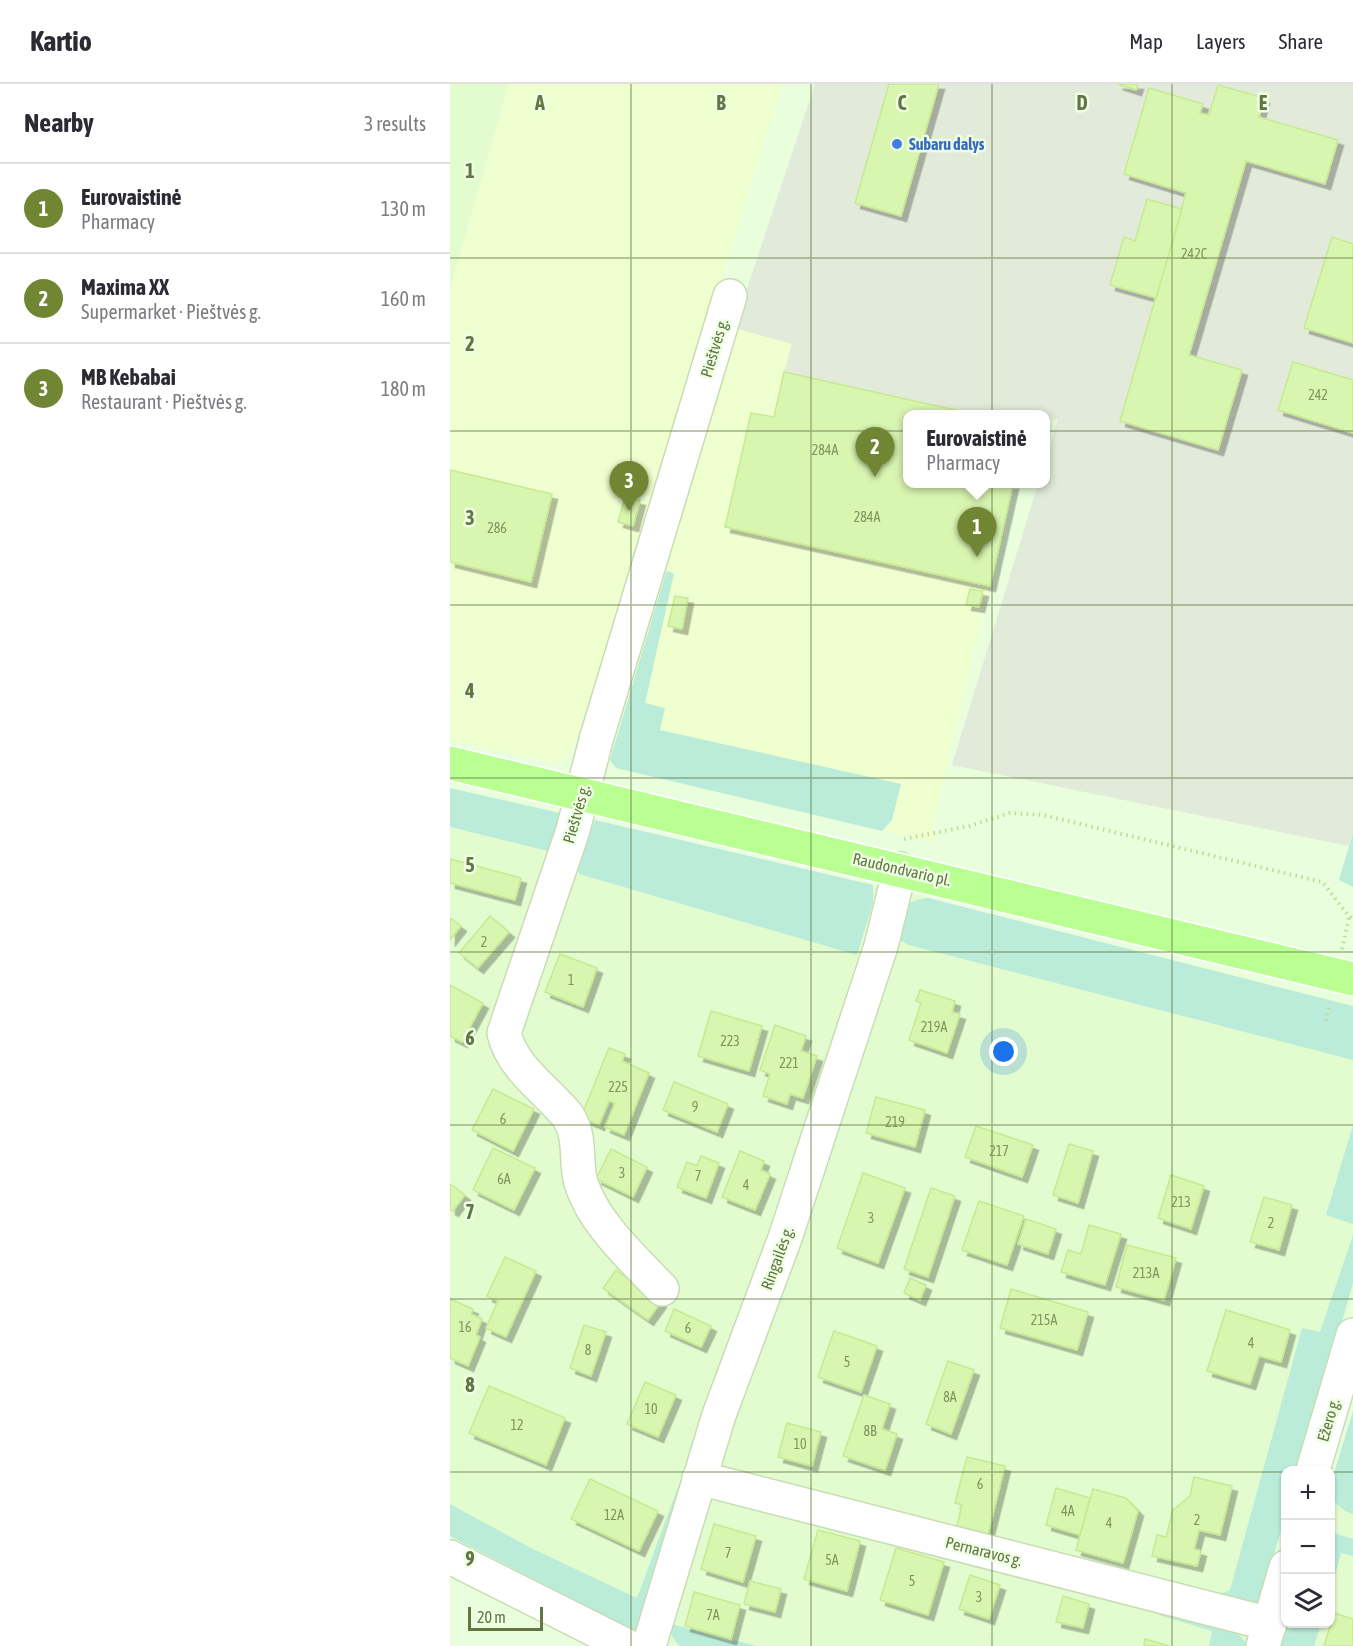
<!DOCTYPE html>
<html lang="en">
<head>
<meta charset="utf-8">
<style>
  :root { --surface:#fff; --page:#f2f2f3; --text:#2b2b33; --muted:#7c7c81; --line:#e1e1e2; --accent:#718633 }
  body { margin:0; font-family:"Asap Condensed",sans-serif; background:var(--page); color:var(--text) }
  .controls { position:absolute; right:18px; bottom:18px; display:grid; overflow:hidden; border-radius:12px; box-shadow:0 2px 4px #0004 }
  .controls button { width:54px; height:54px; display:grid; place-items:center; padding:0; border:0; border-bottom:2px solid var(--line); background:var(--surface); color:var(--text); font:30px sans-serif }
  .scale { position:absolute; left:18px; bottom:15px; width:75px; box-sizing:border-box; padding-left:6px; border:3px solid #627543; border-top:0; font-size:16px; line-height:21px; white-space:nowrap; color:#627543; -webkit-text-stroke:4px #eeffe4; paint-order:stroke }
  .you { position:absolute; left:554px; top:968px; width:21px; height:21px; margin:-15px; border:4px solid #fff; border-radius:50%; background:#1a73e8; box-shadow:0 0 0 9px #1a73e833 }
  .badge { display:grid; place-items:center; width:39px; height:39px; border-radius:50%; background:var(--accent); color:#fff; font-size:20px; font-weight:700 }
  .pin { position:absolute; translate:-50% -50px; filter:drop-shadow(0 2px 3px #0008) }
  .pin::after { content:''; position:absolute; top:32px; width:21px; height:18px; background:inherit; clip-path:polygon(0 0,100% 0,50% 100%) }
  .popup { position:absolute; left:453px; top:326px; width:147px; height:78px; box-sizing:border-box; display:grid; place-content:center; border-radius:12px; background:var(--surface); filter:drop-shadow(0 2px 4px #0005); font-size:20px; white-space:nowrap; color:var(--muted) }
  .popup b { font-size:22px; color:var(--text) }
  .popup::after { content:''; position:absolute; left:50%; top:100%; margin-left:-12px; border:12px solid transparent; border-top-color:var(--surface) }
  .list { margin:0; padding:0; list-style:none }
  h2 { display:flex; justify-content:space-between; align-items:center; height:78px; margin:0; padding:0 24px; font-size:26px }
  h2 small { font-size:20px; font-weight:400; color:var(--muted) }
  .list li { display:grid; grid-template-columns:39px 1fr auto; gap:18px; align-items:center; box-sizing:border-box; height:90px; padding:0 24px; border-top:2px solid var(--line) }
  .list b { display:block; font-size:22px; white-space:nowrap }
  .list p { margin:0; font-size:20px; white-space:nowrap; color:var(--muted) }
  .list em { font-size:20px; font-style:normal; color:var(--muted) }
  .icon { flex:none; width:33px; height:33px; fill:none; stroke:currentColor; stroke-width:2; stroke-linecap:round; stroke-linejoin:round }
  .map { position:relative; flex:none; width:903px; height:1562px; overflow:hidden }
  header { display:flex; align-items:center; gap:36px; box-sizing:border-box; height:84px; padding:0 30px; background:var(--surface); border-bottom:2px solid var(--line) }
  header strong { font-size:28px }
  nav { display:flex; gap:33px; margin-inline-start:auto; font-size:21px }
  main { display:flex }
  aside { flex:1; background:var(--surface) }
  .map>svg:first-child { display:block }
  .residential { fill:#e2fccf }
  .commercial { fill:#f0ffcf }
  .industrial { fill:#e2ebd9 }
  .green { fill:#baecd9 }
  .building { fill:#d9f6b1; stroke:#c6ea90; stroke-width:1.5; filter:url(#shadow) }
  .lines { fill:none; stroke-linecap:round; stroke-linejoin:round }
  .minor-casing { stroke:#c8ddb3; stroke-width:36 }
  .major-casing { stroke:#fff; stroke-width:36 }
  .path { stroke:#beda95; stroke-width:4; stroke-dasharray:1.5 4.5; stroke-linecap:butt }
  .minor { stroke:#fff; stroke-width:33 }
  .major { stroke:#b9ff92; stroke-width:33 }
  .grid { fill:none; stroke:#627543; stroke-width:1.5; stroke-opacity:0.55 }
  .shop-dot { fill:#3f7fe0; stroke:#eeffe4; stroke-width:2 }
  .labels { text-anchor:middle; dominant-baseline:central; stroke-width:5; stroke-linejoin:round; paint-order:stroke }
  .number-label { font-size:14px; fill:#80955e }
  .shop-label { font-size:16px; font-weight:bold; fill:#366cbe; stroke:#eeffe4; text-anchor:start }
  .street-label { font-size:16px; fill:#627543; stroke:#eeffe4 }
  .grid-label { font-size:20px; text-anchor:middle; font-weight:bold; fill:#627543; stroke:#eeffe4; stroke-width:5; stroke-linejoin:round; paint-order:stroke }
</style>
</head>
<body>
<header>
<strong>Kartio</strong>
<nav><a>Map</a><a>Layers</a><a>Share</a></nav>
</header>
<main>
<aside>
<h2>Nearby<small>3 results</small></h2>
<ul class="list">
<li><span class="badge">1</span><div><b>Eurovaistinė</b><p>Pharmacy</p></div><em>130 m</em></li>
<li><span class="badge">2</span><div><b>Maxima XX</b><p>Supermarket · Pieštvės g.</p></div><em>160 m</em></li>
<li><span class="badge">3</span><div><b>MB Kebabai</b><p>Restaurant · Pieštvės g.</p></div><em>180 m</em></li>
</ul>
</aside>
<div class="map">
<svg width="903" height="1562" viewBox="0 0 903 1562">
  <defs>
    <filter id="shadow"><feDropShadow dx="5.5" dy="5.5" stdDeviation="0" flood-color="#0004"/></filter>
  </defs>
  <rect width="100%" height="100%" fill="#e8fedc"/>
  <g class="residential">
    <polygon points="0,0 59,0 0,205"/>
    <polygon points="0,704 478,814 903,922 903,1208 850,1386 836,1386 835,1434 797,1562 228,1562 183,1546 0,1452"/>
    <polygon points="903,1327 903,1562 830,1562 838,1540 880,1540 881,1402"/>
  </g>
  <g class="commercial">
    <polygon points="59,0 333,0 123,666 114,675 104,679 0,656 0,205"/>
    <polygon points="284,244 342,260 334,288 523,330 458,330 458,400 563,400 482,746 487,760 166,684 160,676"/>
  </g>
  <polygon class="industrial" points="365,0 903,0 903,749 899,762 502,681 588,400 596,400 596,375 608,335 596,337 596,330 523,330 334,288 342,260 284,244"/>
  <g class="green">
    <polygon points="219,487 224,490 195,619 215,624 210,646 451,700 442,736 432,747 166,684 160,676 216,488"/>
    <polygon points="0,704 110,729 112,743 106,769 0,743"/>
    <polygon points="145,736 423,801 423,819 407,871 129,790 127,785"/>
    <polygon points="903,749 903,803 889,796"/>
    <path d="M478,814L903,922V976L459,861L447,855C451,828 448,818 478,814Z"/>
    <polygon points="903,1041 903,1140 876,1131"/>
    <polygon points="903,1151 903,1199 849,1386 836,1386 835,1432 810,1520 789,1525 690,1491 770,1510 780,1506 852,1244 870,1248"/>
    <path d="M903,1327V1430C890,1426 880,1416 880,1402Z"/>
    <polygon points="255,1330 189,1544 183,1546 0,1452 0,1420 85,1466 187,1514"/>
    <polygon points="881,1448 903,1455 903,1472 891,1469 881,1505"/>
    <path d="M709,1525C732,1531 789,1538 797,1562H759L762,1547L709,1531Z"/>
    <polygon points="219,1539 282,1558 284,1556 307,1562 230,1562 223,1554"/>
    <polygon points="838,1540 871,1540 864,1562 830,1562"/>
  </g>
  <g class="building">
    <polygon points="439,0 489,0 451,132 405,119"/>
    <polygon points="667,0 688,0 686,6"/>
    <polygon points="768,1 814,14 809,33 888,56 875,100 796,77 739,271 792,286 768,366 670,337 736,109 674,90 699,4 753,20 750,29 759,31"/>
    <polygon points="697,115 732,125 706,214 660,201 674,153 685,157"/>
    <polygon points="882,153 903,160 903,259 854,244"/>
    <polygon points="843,278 903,296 903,349 828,326"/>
    <polygon points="334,288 523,330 458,330 458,400 563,400 540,502 275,443 301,329 324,333"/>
    <polygon points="0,386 102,410 81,498 0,478"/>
    <polygon points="175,413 190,416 183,442 168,438"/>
    <polygon points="520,505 533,507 529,523 516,521"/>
    <polygon points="225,512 238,514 232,545 218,542"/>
    <polygon points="0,775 71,794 65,816 0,799"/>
    <polygon points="40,832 59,848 28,884 9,869"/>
    <polygon points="0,834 11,842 0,856"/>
    <polygon points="110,870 147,884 133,923 95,908"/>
    <polygon points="0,901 33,919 12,958 0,952"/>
    <polygon points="470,906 505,917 502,928 510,930 497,969 459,956 471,919 466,917"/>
    <polygon points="261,927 312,942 299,987 248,972"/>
    <polygon points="325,941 356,952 351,967 367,972 353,1014 340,1010 337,1020 313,1012 320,990 310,986"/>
    <polygon points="159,964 175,970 172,977 199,989 174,1051 155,1043 165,1019 159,1017 149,1041 131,1033"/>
    <polygon points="224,998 278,1020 267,1048 213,1026"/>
    <polygon points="43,1005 84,1025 63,1067 22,1046"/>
    <polygon points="426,1013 475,1026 465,1063 416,1049"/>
    <polygon points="526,1042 583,1061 572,1093 515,1073"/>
    <polygon points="619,1060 643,1067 628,1119 603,1111"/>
    <polygon points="43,1064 85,1084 64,1126 23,1106"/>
    <polygon points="161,1065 197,1083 183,1113 146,1095"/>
    <polygon points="290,1067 314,1077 311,1086 320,1090 305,1126 272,1113"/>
    <polygon points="251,1072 269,1079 256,1114 227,1103 237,1078 247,1082"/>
    <polygon points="413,1089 455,1104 428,1179 387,1164"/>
    <polygon points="721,1091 754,1102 741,1145 708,1134"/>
    <polygon points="0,1100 15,1111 3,1127 0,1125"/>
    <polygon points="481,1104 505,1112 478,1193 454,1185"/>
    <polygon points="814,1113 842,1121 829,1166 800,1158"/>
    <polygon points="529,1117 574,1132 557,1181 512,1166"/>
    <polygon points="576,1135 606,1145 598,1170 568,1160"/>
    <polygon points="639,1141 671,1150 655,1201 611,1188 618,1166 631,1170"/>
    <polygon points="677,1161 726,1174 714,1216 666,1203"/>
    <polygon points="55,1173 86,1187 56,1253 36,1244 48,1217 37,1212"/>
    <polygon points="166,1186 211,1218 198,1236 153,1204"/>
    <polygon points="460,1194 476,1201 470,1216 454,1209"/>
    <polygon points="561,1205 638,1228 627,1266 550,1244"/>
    <polygon points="0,1215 23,1225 21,1230 32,1235 26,1251 30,1253 18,1282 0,1274"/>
    <polygon points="224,1225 261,1242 251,1263 215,1247"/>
    <polygon points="776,1226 840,1246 831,1278 809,1272 800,1300 757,1287"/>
    <polygon points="134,1241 156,1248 141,1292 120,1284"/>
    <polygon points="384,1247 427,1262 411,1308 368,1293"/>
    <polygon points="498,1277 524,1286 501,1350 476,1340"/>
    <polygon points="195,1298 226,1311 208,1353 177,1340"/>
    <polygon points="39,1302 115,1334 96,1381 19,1349"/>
    <polygon points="414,1311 440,1320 432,1345 447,1350 435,1386 393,1372"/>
    <polygon points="337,1339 371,1348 362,1382 328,1373"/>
    <polygon points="517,1373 555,1382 538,1450 507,1442 512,1421 505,1419"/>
    <polygon points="744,1393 782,1402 770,1451 749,1446 744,1465 751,1467 747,1482 702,1472 707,1451 716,1453 723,1426 740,1412"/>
    <polygon points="140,1395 208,1427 189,1467 121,1435"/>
    <polygon points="606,1404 640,1414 630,1451 596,1441"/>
    <polygon points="643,1405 676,1414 688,1427 673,1479 626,1466"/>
    <polygon points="264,1440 306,1452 293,1498 251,1485"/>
    <polygon points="368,1446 410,1457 397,1507 354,1495"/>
    <polygon points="446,1464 494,1478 478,1531 430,1516"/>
    <polygon points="520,1491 550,1501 539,1535 509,1525"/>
    <polygon points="300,1497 331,1505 325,1528 294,1520"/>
    <polygon points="244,1508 290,1521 281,1555 235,1542"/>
    <polygon points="613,1512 639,1520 633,1544 606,1538"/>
    <polygon points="884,1529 903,1535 903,1562 874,1562"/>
    <polygon points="695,1555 720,1562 694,1562"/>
  </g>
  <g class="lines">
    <g class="minor-casing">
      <g id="minor">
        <path d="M212,1205C183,1174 144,1140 131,1099C125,1078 131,1055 120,1036C117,1029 110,1024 105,1018C85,997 61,979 54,949L123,746L146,656L280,212"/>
        <polyline points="863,1386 903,1251"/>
        <polyline points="249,1394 820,1540"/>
        <polyline points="0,1473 177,1562"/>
        <polyline points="199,1562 269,1331 335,1154 431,862 450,785"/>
        <polyline points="813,1562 836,1483"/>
      </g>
    </g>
    <g class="major-casing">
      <polyline id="major" points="0,679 903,895"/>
    </g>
    <g class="path">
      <path d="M454,755L519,742L560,729L593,731L872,798C880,806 896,831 903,835"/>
      <polyline points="892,865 899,833"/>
      <polyline points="876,937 880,919"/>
    </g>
    <use href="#minor" class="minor"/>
    <use href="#major" class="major"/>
  </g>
  <path class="grid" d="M181,0V1562M361,0V1562M542,0V1562M722,0V1562M0,174H903M0,347H903M0,521H903M0,694H903M0,868H903M0,1041H903M0,1215H903M0,1388H836M880,1388H903"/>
  <circle class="shop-dot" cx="447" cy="60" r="6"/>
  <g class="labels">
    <g class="number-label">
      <text x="744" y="170">242C</text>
      <text x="868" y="311">242</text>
      <text x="375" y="366">284A</text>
      <text x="417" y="433">284A</text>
      <text x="47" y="444">286</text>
      <text x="34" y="858">2</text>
      <text x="121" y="896">1</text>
      <text x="484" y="943">219A</text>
      <text x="280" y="957">223</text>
      <text x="339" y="979">221</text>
      <text x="168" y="1003">225</text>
      <text x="245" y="1023">9</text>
      <text x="53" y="1035">6</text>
      <text x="445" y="1038">219</text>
      <text x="549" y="1067">217</text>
      <text x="172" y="1089">3</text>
      <text x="248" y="1092">7</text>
      <text x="54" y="1095">6A</text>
      <text x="296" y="1101">4</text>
      <text x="731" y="1118">213</text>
      <text x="421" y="1134">3</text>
      <text x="821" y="1139">2</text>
      <text x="696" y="1189">213A</text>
      <text x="594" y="1236">215A</text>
      <text x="15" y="1243">16</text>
      <text x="238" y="1244">6</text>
      <text x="801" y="1259">4</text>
      <text x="138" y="1266">8</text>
      <text x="397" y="1278">5</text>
      <text x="500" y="1313">8A</text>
      <text x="201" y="1325">10</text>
      <text x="67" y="1341">12</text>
      <text x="420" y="1347">8B</text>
      <text x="350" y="1360">10</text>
      <text x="530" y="1400">6</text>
      <text x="618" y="1427">4A</text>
      <text x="164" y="1431">12A</text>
      <text x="747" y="1436">2</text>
      <text x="659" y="1439">4</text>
      <text x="278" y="1469">7</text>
      <text x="382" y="1476">5A</text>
      <text x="462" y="1497">5</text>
      <text x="529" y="1513">3</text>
      <text x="263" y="1531">7A</text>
    </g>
    <g class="shop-label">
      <text x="459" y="60">Subaru dalys</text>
    </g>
    <g class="street-label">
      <text transform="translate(264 264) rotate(-73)">Pieštvės g.</text>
      <text transform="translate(126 730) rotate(-74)">Pieštvės g.</text>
      <text transform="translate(452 785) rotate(13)">Raudondvario pl.</text>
      <text transform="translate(327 1174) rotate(-70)">Ringailės g.</text>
      <text transform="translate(878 1336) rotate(-74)">Ežero g.</text>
      <text transform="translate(534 1467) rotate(14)">Pernaravos g.</text>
    </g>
  </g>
  <g class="grid-label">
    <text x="90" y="26">A</text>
    <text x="271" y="26">B</text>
    <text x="452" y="26">C</text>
    <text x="632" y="26">D</text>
    <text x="813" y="26">E</text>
    <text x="20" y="94">1</text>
    <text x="20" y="267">2</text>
    <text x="20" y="441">3</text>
    <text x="20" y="614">4</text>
    <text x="20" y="788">5</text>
    <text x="20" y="961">6</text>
    <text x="20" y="1135">7</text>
    <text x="20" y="1308">8</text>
    <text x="20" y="1482">9</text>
  </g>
</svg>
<div class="controls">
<button>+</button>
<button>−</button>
<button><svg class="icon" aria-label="layers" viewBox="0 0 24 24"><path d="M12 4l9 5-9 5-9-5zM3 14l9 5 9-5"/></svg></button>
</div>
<div class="scale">20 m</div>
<div class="you"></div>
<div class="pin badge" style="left:527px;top:473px">1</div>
<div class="popup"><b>Eurovaistinė</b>Pharmacy</div>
<div class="pin badge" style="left:425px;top:393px">2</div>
<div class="pin badge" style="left:179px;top:427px">3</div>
</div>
</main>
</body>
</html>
